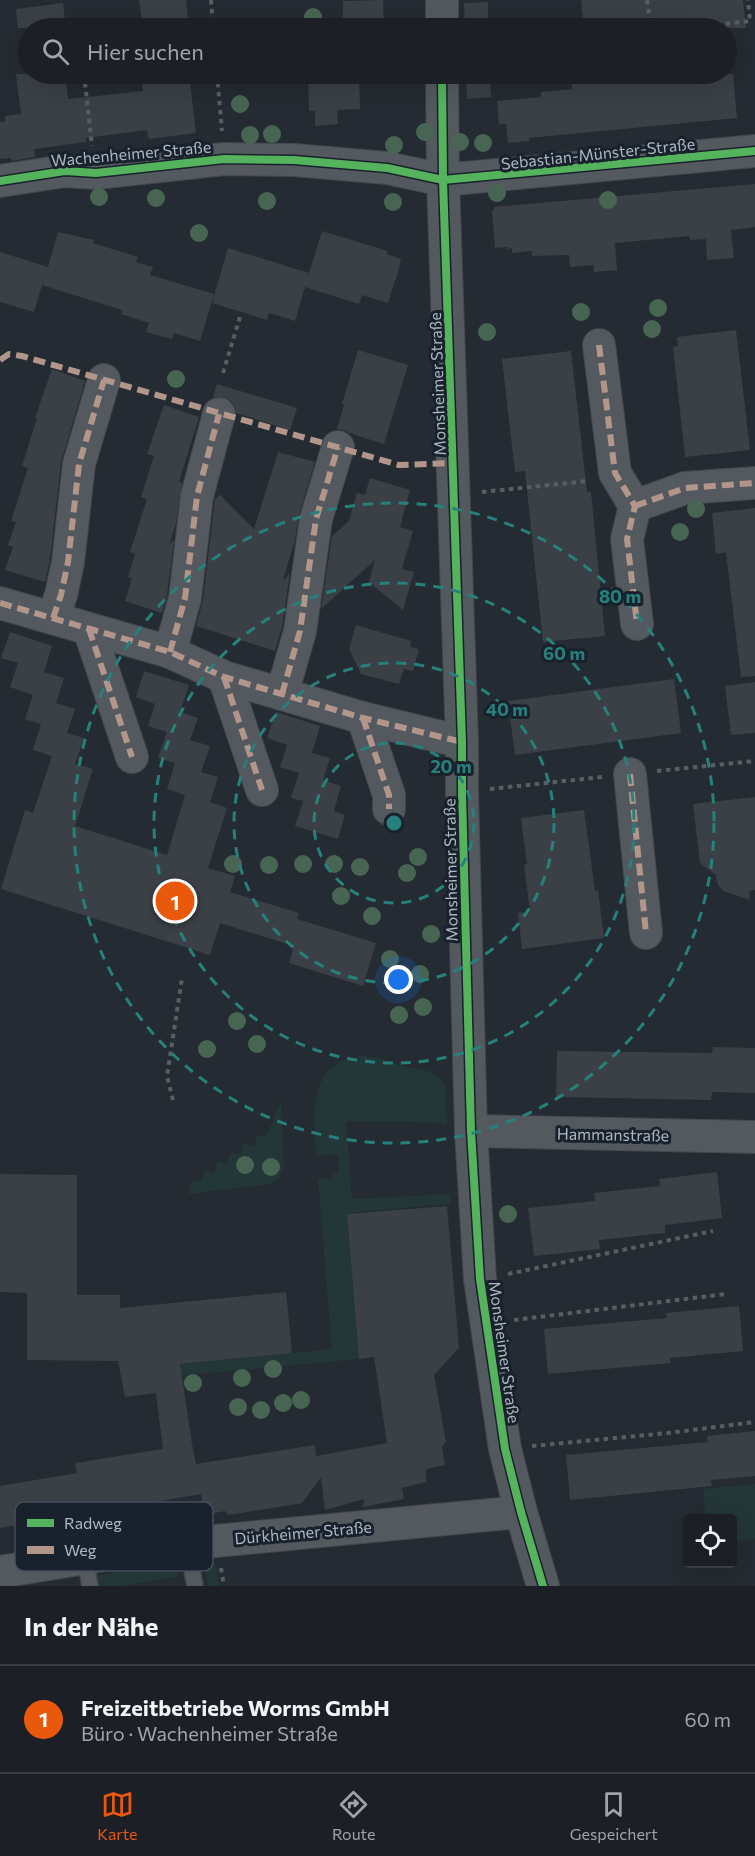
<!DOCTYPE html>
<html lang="de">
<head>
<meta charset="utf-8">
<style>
  :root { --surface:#1c2026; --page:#292d32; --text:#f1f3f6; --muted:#a0a3a7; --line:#3a3e43; --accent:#ea580c }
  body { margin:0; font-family:Commissioner,sans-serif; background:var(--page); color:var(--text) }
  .controls { position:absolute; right:18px; bottom:18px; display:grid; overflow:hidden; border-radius:6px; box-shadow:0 6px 24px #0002 }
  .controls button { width:54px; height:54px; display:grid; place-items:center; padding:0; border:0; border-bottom:2px solid var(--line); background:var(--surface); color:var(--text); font:30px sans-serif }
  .you { position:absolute; left:399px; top:980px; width:21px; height:21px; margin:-15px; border:4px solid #fff; border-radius:50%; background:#1a73e8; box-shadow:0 0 0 9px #1a73e833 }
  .badge { display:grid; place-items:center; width:39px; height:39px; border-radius:50%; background:var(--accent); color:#fff; font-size:20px; font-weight:700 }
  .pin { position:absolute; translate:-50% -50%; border:3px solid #fff; box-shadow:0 2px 6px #0006 }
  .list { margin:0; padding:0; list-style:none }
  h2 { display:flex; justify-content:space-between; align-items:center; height:78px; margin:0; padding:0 24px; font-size:26px }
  h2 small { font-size:20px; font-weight:400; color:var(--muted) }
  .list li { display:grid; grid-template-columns:39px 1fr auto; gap:18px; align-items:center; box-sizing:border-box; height:108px; padding:0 24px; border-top:2px solid var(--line) }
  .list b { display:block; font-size:22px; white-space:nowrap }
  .list p { margin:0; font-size:20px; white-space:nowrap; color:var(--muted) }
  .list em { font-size:20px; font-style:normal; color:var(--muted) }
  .icon { flex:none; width:33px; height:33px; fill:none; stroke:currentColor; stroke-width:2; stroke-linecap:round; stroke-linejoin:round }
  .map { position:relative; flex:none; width:755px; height:1586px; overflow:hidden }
  .search { position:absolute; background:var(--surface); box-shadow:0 6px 24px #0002; left:18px; right:18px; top:18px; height:66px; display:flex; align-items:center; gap:15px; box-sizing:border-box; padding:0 21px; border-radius:33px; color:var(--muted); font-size:22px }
  .sheet { height:186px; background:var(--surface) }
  nav { display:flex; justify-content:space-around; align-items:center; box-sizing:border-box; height:84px; border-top:2px solid var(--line); background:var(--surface); font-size:16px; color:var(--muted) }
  nav a { display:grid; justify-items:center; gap:3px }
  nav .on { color:var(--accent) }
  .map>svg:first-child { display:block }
  .green { fill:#233638 }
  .building { fill:#3a4046 }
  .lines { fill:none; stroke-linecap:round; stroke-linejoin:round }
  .service-casing { stroke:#42474c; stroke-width:18 }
  .minor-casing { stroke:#42474c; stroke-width:34 }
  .path { stroke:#585e63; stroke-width:4; stroke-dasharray:4.5 4.5; stroke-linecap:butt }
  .service { stroke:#545960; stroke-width:15 }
  .minor { stroke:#545960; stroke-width:32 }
  .quiet { stroke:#b2968c; stroke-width:6; stroke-dasharray:12 6; stroke-linecap:butt }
  .cycleway-casing { stroke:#19222c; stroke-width:11 }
  .cycleway { stroke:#56b35d; stroke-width:8 }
  .tree { fill:#486553 }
  .ring { fill:none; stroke:#27807b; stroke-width:3; stroke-dasharray:10 8 }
  .labels { text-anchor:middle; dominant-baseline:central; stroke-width:6; stroke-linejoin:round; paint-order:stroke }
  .street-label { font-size:16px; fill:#adb7c4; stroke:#19222c }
  .key { fill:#19222c; stroke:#454f5a; stroke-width:1.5 }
  .key-label { font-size:16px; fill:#adb7c4 }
  .centre { fill:#27807b; stroke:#19222c; stroke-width:3 }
  .ring-label { font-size:18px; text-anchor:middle; font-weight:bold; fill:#27807b; stroke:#19222c; stroke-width:6; stroke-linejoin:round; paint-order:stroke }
</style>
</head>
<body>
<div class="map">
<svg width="755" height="1586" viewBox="0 0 755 1586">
  <rect width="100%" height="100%" fill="#252b32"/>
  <g class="green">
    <path d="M363,1056L379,1058L410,1068L428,1071L445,1083L447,1124L414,1122L346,1121L352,1199L450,1194V1204L347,1213L359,1359L155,1378L153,1367L332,1349L318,1179L331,1178V1173L339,1172L338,1154L316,1156C314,1114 306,1061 363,1056Z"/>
    <path d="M281,1102L284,1164C282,1176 277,1183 265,1185L188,1194L192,1180L201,1182L205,1170L214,1173L218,1161L227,1164L230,1153L240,1155L243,1143L254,1146L257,1135L266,1137Z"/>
    <polygon points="755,1484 755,1539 733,1541 732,1518 706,1518 703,1489"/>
    <polygon points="215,1562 219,1586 208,1586 204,1563"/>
    <polygon points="177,1566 179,1576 124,1586 96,1586 94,1576 139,1569"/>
  </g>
  <g class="building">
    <polygon points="139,0 186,0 189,28 143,28"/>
    <polygon points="383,0 384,28 343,28 343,1"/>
    <polygon points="581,0 743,0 746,28 584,28"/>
    <polygon points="488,2 488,28 465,28 464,3"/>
    <polygon points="63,3 66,28 18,28 16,9"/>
    <polygon points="16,74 65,74 68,99 143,91 141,74 189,74 196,133 149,139 147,130 86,138 86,142 34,149 35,157 11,161 11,158 0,159 0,122 5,122 5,116 21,114"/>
    <polygon points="308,74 359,74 360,109 337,110 338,124 315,126 315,111 309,111"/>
    <polygon points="466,74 490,74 491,97 467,99"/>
    <polygon points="571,74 733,74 737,118 529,138 529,141 508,143 506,124 499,124 497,101 541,97 541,92 572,89"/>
    <polygon points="755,184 755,227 731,230 734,258 707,260 706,239 690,240 689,236 615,243 617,270 594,272 594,265 570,267 569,255 532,256 532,251 512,253 512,248 507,249 508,247 495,248 492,210 494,210 494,207"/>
    <polygon points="322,231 388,251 387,254 401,259 396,280 395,280 388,303 362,295 359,304 305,287 295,321 269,313 267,320 212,303 228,248 309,273"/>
    <polygon points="58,232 94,240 93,243 138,257 136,262 153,267 150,275 214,294 200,341 174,333 172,339 146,332 149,323 121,314 122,310 42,285 34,312 0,302 0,252 48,267"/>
    <polygon points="736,330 750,450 685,457 673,347 678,346 677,337"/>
    <polygon points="358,350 408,365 384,444 349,433 344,430 337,429 344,405 342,404"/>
    <polygon points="571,351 587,492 591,492 605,636 543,642 525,471 515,472 502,359"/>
    <polygon points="52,369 85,381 61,462 51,551 49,558 50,559 45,582 5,570 13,547 8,545 16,522 11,521 28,468 22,466 37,418 35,418"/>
    <polygon points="217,384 297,408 290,430 236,413 236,409 231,401 223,397 213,397"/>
    <polygon points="164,405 199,417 179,482 182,483 176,523 169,545 174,540 167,595 162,613 125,601 132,578 128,577 135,554 130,552 147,499 141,497 154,456 147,454"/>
    <polygon points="278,452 315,462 299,514 295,540 283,580 290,573 282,627 275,651 196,626 203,600 215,499 220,495 254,529"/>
    <polygon points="370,478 410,490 400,527 413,531 402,569 414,572 403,610 369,582 375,560 321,609 332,536 349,521 357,493 365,495"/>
    <polygon points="755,508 755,676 741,677 726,552 716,554 712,513"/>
    <polygon points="356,625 411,641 410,647 419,649 413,671 404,669 399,684 361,674 349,649"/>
    <polygon points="10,632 52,646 44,672 64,678 56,703 75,709 67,733 84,738 75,764 93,769 75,826 167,855 185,795 167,789 175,763 158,758 167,732 148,726 155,704 136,697 144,671 189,685 180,712 198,718 190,740 210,746 201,772 218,777 210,802 227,808 208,868 235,876 230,892 299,913 297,919 376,943 363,986 289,963 294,946 220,923 210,955 1,889 25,810 33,813 52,756 33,750 41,724 25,719 33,695 10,687 18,663 1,658"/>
    <polygon points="674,679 681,733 515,755 508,701"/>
    <polygon points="755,682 755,733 731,735 725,686"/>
    <polygon points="276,712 320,726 312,753 330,758 323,780 341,786 334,811 345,815 338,839 295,826 303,801 291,798 299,773 280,767 287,745 267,738"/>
    <polygon points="755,797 755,890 749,891 750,900 723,891 718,885 716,875 700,863 693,804"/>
    <polygon points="584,810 595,891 598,890 604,938 522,949 518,913 530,911 524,865 527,864 521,818"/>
    <polygon points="713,1047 755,1048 755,1093 712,1092 711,1100 556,1097 557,1051 712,1053"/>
    <polygon points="717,1172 722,1218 665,1225 665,1233 599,1240 600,1249 534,1256 528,1208 595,1201 594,1193 660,1186 659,1179"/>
    <polygon points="0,1174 77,1175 77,1295 120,1295 120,1308 286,1292 292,1353 180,1364 192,1444 196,1464 315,1445 316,1456 387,1443 374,1357 359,1359 347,1214 447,1206 459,1348 434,1375 446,1442 442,1447 445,1465 426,1469 426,1482 402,1488 404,1499 363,1507 364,1499 325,1510 321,1477 302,1503 229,1515 225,1511 205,1515 201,1494 0,1528 0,1486 77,1473 75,1463 163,1449 156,1393 125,1397 118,1361 27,1360 27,1293 0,1292"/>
    <polygon points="739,1306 743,1351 670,1358 671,1363 548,1374 544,1329 667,1318 666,1313"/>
    <polygon points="755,1431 755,1476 711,1480 712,1486 570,1500 566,1455 708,1442 707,1436"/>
  </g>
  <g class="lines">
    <g class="service-casing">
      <g id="service">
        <polyline points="187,1543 195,1586"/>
        <polyline points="85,1557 90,1586"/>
      </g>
    </g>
    <g class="minor-casing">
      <g id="minor">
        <polyline points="442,0 442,28"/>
        <polyline points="442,74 443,180 462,742 462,793 471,1131 480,1279 505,1449 521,1512 543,1586"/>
        <polyline points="0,181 65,171 96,173 224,159 294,160 387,168 443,180 755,151"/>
        <polyline points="599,345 615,473 635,506 627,539 637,624"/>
        <polyline points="635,506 685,488 755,483"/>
        <polyline points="0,603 170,652 224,677 363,718 462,742"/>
        <polyline points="53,618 61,595 68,562 79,464 104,380"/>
        <polyline points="89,629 132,757"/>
        <polyline points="170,652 185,598 197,496 219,414"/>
        <polyline points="224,677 262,790"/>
        <polyline points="282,694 300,631 316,519 338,447"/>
        <polyline points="363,718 389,795 389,809"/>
        <polyline points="630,774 646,933"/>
        <polyline points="471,1131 755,1137"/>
        <polyline points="0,1572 152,1547 521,1512"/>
      </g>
    </g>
    <g class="path">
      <polyline points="211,0 213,28"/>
      <polyline points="647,0 651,28"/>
      <polyline points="79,21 80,28"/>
      <polyline points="690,28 750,21 748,0"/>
      <polyline points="84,74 92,146"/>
      <polyline points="217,74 222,131"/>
      <polyline points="223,373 240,317"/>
      <polyline points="482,492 588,481"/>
      <polyline points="657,771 755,761"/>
      <polyline points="490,789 602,777"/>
      <polyline points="173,1100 167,1076 182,978"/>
      <polyline points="508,1274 713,1231"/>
      <polyline points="514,1320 726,1294"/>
      <polyline points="532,1446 668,1433 755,1422"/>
      <polyline points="221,1568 224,1586"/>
    </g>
    <use href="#service" class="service"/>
    <use href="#minor" class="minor"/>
    <g class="quiet">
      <polyline points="599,345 615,473 635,506 627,539 637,624"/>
      <polyline points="0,360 9,354 22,356 399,465 453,463"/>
      <polyline points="635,506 685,488 755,483"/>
      <polyline points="0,603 170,652 224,677 363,718 462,742"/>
      <polyline points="53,618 61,595 68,562 79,464 104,380"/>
      <polyline points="89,629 132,757"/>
      <polyline points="170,652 185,598 197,496 219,414"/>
      <polyline points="224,677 262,790"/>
      <polyline points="282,694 300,631 316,519 338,447"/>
      <polyline points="363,718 389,795 389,809"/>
      <polyline points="630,774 646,933"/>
    </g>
    <g class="cycleway-casing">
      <g id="cycleway">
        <polyline points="442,74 443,180 462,742 462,793 471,1131 480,1279 505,1449 521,1512 543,1586"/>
        <polyline points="0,181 65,171 96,173 224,159 294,160 387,168 443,180 755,151"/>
      </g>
    </g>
    <use href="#cycleway" class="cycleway"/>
  </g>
  <g class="tree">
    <circle cx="313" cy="17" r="9"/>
    <circle cx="240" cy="104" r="9"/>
    <circle cx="425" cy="132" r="9"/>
    <circle cx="272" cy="134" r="9"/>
    <circle cx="250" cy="135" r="9"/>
    <circle cx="460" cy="142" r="9"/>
    <circle cx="483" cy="143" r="9"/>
    <circle cx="394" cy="145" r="9"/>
    <circle cx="497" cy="193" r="9"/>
    <circle cx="99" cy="197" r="9"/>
    <circle cx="156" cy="198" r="9"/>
    <circle cx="608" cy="200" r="9"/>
    <circle cx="267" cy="201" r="9"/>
    <circle cx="393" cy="202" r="9"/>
    <circle cx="199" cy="233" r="9"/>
    <circle cx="658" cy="308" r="9"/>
    <circle cx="581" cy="312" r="9"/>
    <circle cx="652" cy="329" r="9"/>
    <circle cx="487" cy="332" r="9"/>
    <circle cx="176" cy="379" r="9"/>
    <circle cx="696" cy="509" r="9"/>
    <circle cx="680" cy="532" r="9"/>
    <circle cx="418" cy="857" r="9"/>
    <circle cx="233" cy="864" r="9"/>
    <circle cx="303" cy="864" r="9"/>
    <circle cx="334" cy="864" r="9"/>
    <circle cx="269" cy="865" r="9"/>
    <circle cx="360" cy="867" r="9"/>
    <circle cx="407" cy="873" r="9"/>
    <circle cx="341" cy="896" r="9"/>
    <circle cx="372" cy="916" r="9"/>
    <circle cx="431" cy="934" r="9"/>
    <circle cx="390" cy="959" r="9"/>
    <circle cx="420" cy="974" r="9"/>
    <circle cx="423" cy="1007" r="9"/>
    <circle cx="399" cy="1015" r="9"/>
    <circle cx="237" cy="1021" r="9"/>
    <circle cx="257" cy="1044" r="9"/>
    <circle cx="207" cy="1049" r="9"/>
    <circle cx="245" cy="1165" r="9"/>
    <circle cx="271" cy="1167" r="9"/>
    <circle cx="508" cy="1214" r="9"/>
    <circle cx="273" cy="1369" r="9"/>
    <circle cx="242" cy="1378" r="9"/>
    <circle cx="193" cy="1383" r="9"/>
    <circle cx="301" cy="1400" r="9"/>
    <circle cx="283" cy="1403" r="9"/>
    <circle cx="238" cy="1407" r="9"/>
    <circle cx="261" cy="1410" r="9"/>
  </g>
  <g class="ring">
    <circle cx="394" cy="823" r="80"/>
    <circle cx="394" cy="823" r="160"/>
    <circle cx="394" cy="823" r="240"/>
    <circle cx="394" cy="823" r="320"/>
  </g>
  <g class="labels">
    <g class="street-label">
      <text transform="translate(131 153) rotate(-5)">Wachenheimer Straße</text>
      <text transform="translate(598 153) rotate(-6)">Sebastian-Münster-Straße</text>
      <text transform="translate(437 384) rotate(-92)">Monsheimer Straße</text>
      <text transform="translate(450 870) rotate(-91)">Monsheimer Straße</text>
      <text transform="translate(613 1134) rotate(1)">Hammanstraße</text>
      <text transform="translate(505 1352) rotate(82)">Monsheimer Straße</text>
      <text transform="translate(303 1532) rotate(-5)">Dürkheimer Straße</text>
    </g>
  </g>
  <rect x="15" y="1502" width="198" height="69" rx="9" class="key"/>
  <rect x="27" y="1519" width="27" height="8" fill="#56b35d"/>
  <rect x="27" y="1546" width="27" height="8" fill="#b2968c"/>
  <g class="key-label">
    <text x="64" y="1529">Radweg</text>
    <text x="64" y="1556">Weg</text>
  </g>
  <circle cx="394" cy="823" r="9" class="centre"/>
  <g class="ring-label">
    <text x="620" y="603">80 m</text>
    <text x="564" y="660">60 m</text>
    <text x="507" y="716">40 m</text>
    <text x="451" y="773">20 m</text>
  </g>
</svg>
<div class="controls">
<button><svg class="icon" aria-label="locate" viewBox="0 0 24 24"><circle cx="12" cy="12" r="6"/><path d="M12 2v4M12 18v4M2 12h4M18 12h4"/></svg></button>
</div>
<div class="you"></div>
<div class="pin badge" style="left:175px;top:901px">1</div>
<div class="search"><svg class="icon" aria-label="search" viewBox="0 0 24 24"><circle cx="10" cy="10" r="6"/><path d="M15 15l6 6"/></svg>Hier suchen</div>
</div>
<section class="sheet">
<h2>In der Nähe<small></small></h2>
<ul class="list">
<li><span class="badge">1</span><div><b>Freizeitbetriebe Worms GmbH</b><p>Büro · Wachenheimer Straße</p></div><em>60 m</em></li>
</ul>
</section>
<nav>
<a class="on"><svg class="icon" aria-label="map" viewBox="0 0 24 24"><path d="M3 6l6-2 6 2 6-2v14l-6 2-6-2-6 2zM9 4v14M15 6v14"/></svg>Karte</a>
<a><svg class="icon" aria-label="directions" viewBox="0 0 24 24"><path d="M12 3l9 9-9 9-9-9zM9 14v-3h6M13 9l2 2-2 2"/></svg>Route</a>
<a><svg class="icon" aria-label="saved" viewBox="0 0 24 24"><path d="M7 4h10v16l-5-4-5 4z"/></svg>Gespeichert</a>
</nav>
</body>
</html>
